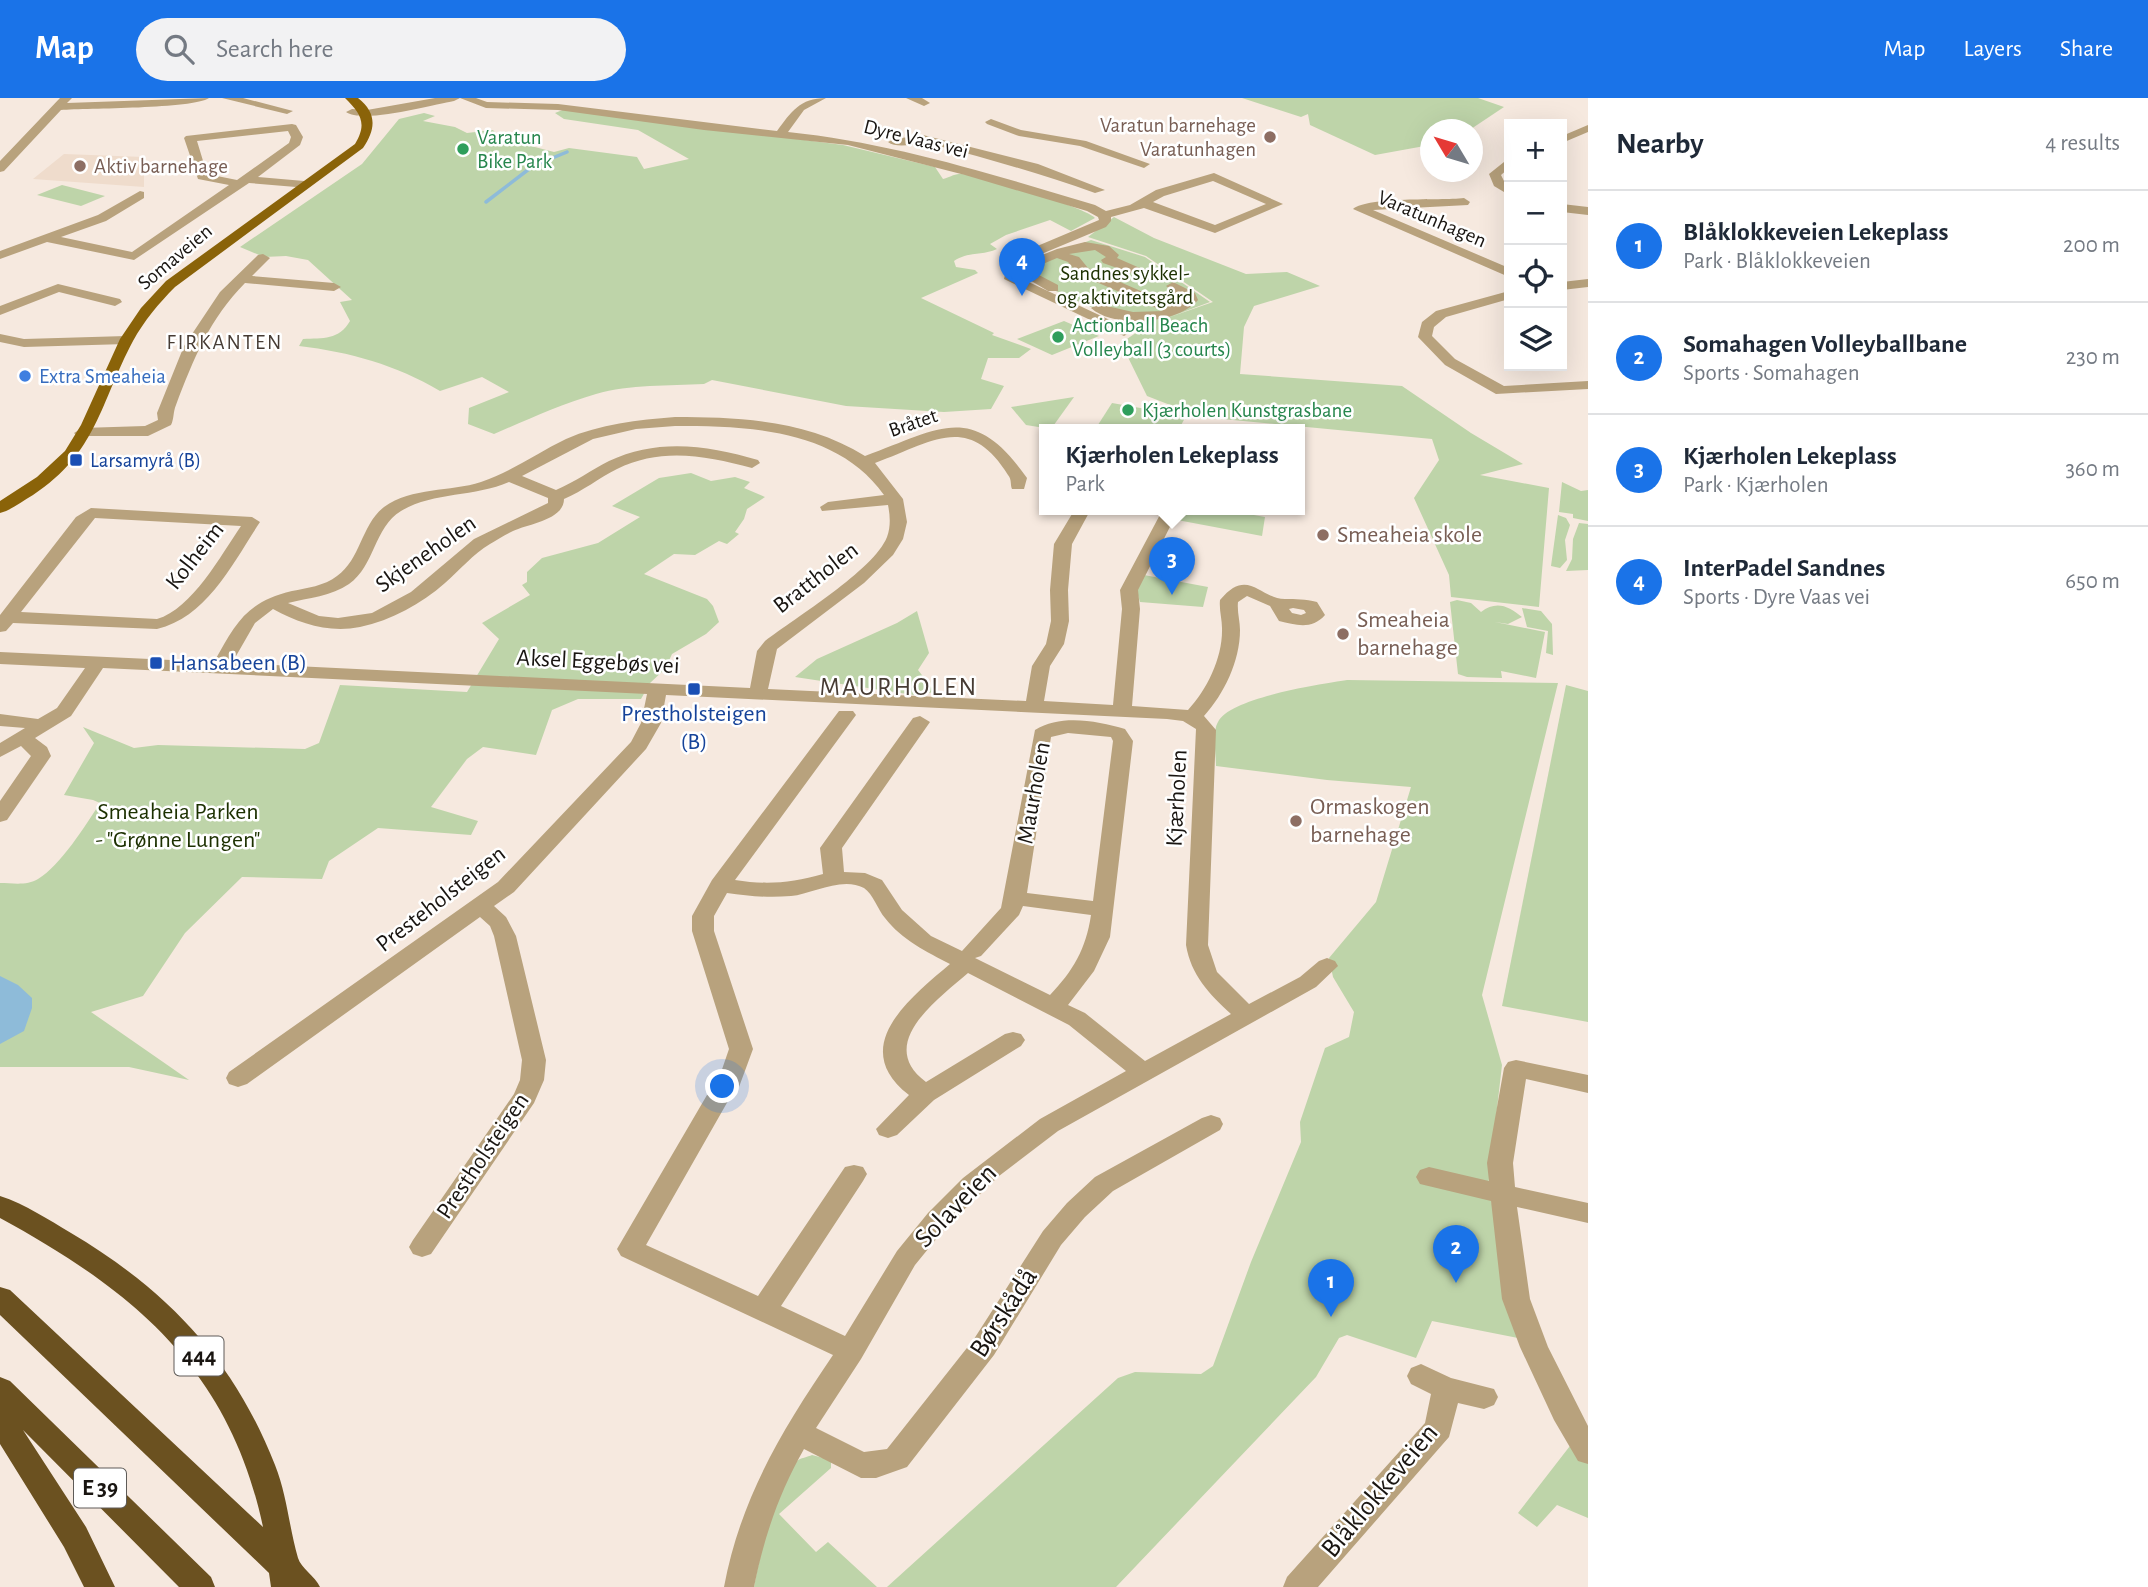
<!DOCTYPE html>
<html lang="en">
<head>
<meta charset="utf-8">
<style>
  :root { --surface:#fff; --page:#f2f2f3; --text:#1f2937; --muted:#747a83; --line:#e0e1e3; --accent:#1a73e8 }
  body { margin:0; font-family:"Alegreya Sans",sans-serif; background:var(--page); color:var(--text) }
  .controls { position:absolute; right:21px; top:21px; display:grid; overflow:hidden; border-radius:0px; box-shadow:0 7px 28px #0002 }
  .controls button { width:63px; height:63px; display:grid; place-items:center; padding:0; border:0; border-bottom:2px solid var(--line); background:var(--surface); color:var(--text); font:35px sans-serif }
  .compass { position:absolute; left:1420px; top:21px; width:63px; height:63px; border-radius:50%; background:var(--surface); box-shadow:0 7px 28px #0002; rotate:308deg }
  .you { position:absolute; left:723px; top:989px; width:24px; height:24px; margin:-18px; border:5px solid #fff; border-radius:50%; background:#1a73e8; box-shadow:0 0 0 10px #1a73e833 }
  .badge { display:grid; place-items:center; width:46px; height:46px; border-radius:50%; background:var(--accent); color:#fff; font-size:23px; font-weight:700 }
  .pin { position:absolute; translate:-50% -58px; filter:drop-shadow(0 2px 4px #0008) }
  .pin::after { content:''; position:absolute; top:37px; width:24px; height:21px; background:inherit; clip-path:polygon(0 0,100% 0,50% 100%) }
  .popup { position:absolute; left:1039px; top:326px; width:266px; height:91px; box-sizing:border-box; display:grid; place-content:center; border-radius:0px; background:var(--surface); filter:drop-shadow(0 2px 5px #0005); font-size:23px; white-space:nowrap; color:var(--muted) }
  .popup b { font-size:26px; color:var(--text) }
  .popup::after { content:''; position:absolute; left:50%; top:100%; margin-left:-14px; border:14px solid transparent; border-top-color:var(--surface) }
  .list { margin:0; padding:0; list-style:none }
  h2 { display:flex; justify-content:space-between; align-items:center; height:91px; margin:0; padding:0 28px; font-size:30px }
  h2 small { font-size:23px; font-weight:400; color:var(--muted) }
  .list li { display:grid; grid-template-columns:46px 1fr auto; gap:21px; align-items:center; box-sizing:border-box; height:112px; padding:0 28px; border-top:2px solid var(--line) }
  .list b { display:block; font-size:26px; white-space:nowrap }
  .list p { margin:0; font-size:23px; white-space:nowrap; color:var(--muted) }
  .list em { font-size:23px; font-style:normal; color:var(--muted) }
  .icon { flex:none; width:38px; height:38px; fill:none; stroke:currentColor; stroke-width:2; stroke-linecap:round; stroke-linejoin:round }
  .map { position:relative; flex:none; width:1588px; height:1489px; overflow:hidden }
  header { display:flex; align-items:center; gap:42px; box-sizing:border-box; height:98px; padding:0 35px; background:var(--accent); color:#fff }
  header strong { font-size:33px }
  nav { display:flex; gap:38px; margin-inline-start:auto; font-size:24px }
  .search { width:490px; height:63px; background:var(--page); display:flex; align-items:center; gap:18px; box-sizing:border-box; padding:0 24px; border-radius:38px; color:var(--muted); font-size:26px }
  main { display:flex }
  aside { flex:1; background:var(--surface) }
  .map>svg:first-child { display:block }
  .built { fill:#efdccc }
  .green { fill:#bed4a9 }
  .water { fill:#8ebbd9 }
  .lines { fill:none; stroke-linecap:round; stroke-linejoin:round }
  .stream { stroke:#8ebbd9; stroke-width:3.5 }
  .minor { fill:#b8a27d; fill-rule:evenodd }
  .major { fill:#8a6309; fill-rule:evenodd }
  .highway { fill:#6b5120; fill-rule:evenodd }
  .education-dot { fill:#8d6e63; stroke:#fff; stroke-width:2.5 }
  .leisure-dot { fill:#2e9e5b; stroke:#fff; stroke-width:2.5 }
  .shop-dot { fill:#3f7fe0; stroke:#fff; stroke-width:2.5 }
  .transit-dot { fill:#1a4fb4; stroke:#fff; stroke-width:2.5 }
  .labels { text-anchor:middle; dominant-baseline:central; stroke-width:5; stroke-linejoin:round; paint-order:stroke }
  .far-education-label { font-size:21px; fill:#785e54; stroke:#fff; text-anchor:end }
  .far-leisure-label { font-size:21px; fill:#27864d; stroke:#fff; text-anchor:start }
  .far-street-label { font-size:21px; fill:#191511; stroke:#fff }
  .far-park-label { font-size:21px; fill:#1c3000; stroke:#fff }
  .far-neighbourhood-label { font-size:21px; letter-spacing:2px; fill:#473c34; stroke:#fff }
  .far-shop-label { font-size:21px; fill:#366cbe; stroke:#fff; text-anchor:start }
  .far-transit-label { font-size:21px; fill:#164399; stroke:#fff; text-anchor:start }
  .shield { fill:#fff; stroke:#5e5b58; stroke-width:2 }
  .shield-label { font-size:23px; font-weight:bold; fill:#191511 }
  .education-label { font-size:24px; fill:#785e54; stroke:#fff; text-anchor:start }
  .street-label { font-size:24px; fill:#191511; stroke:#fff }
  .transit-label { font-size:24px; fill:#164399; stroke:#fff; text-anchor:start }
  .park-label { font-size:24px; fill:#1c3000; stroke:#fff }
  .neighbourhood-label { font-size:26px; letter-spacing:2px; fill:#473c34; stroke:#fff }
  .near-street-label { font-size:28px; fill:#191511; stroke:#fff }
</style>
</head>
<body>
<header>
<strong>Map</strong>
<div class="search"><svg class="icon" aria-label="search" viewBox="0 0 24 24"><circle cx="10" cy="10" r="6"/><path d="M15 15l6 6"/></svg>Search here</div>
<nav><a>Map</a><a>Layers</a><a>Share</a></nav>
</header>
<main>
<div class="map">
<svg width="1588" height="1489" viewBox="0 0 1588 1489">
  <rect width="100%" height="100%" fill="#f6e9df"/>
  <polygon class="built" points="64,56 144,59 144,89 33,81"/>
  <g class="green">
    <polygon points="1242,0 1478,0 1504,9 1471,31 1430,32 1430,47 1375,57 1310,27 1308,16 1301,19"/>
    <path d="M565,11L843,47L935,69L943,81C948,80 954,76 959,76C976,75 1084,109 1095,120L1071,133L1050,122L1006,137L990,146L997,151C982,158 969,153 954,163L956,169L975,172L978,175L921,200L994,235L992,237L1031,251L1019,260H988L981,281L1004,288L991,311L944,314L846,308L712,282L704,286C669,288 630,286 596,296C561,306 527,322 494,336L468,326L469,310L509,294L482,279L440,293C396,267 350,254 299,248L303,241C323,240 339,242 350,223L340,204L352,202L308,162L286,158L264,159L240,149L362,66L399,21L424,15L435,18L423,23L455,29L467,35L493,32L500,40L554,54L569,50L637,59L644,71L689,61L638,32L564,21L555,15Z"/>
    <polygon points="62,87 105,98 81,108 37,97"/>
    <polygon points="1114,119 1154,140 1246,176 1287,174 1320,188 1254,208 1244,229 1240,276 1402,288 1471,335 1523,366 1480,377 1549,390 1539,509 1451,499 1449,477 1414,400 1439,362 1432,341 1201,319 1147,298 1121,245 1149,226 1115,220 1027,180 1030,165 1091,142 1145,159 1210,204 1167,220 1213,204 1146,158 1088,139"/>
    <polygon points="1064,223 1099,238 1052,257 1017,241"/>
    <polygon points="1074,299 1051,331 1026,327 1011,309"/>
    <polygon points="1112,305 1186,318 1179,331 1096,330"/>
    <path d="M691,375L711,383L735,379L750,384L744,390L765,399L747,411L744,421L735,434L739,436L727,446L719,443L695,457L674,456L644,476L707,501L713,508L719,524L706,536L672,556L665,571L650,585L641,601H578L552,612L536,657L483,649L467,661L431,709L478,723L471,737L378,730L329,763L322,781L242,779L185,835L143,898L91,914L189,982L129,969H0V785C12,785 27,788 38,781C60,768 86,727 100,705L93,702L64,697L94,645L83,629L134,650L158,647L305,651L319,645L340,587L467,594L499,541L482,525L530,497L522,487L527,484V474L542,460L598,445L640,419L612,408L659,380Z"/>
    <polygon points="1562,384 1581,393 1588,392 1588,423 1573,420 1573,416 1559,414"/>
    <polygon points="1178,411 1220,411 1265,419 1262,438 1172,421"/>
    <polygon points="1558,417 1566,420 1570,427 1565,442 1567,462 1560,470 1551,468"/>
    <polygon points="1579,425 1588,426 1588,472 1566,473 1572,461 1573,441"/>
    <polygon points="1144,477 1208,489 1203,509 1140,504 1136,491"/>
    <path d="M1457,502L1471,505L1481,514C1496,502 1509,508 1522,519L1508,526L1495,524L1545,534L1536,580L1501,573L1502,580L1467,579L1458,576L1450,504Z"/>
    <polygon points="1522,510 1541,513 1552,526 1553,557 1546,555 1548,533 1527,529"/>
    <polygon points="917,513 929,555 918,572 935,594 914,597 795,579 817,561 897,525"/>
    <path d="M1347,582L1558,585L1482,897L1502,967L1488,1089L1523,1241L1432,1223L1416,1260L1347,1237L1339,1240L1316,1279L1116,1489H887L1118,1280L1135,1274L1201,1276L1213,1268L1251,1164L1301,1044L1300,1024L1325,950L1349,939L1354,914L1333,879L1329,860L1376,804L1411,689L1327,682L1216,668C1216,656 1212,634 1218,624C1229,600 1320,586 1347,582Z"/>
    <polygon points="1566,587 1588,593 1588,924 1502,908"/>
    <polygon points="1573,1344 1588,1364 1588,1420 1557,1407 1537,1429 1518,1415"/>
    <path d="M812,1357L831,1362V1370L779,1416L816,1454L828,1444L877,1489H754C759,1461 776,1383 797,1363C800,1360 808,1359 812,1357Z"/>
  </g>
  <polygon class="water" points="0,878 18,887 32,900 32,910 24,933 0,946"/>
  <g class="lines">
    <polyline class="stream" points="486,104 533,68 567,54"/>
    <g class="minor">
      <path d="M60,0H72L67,5L209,0C193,11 87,10 61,12L4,73L0,74V63Z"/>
      <polygon points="222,0 243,0 293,13 287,16"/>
      <path d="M435,0H476L487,4L558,6L777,33C791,14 800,0 826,0L804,12L788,34C894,45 994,77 1095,107L1106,113L1130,107L1156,92L1214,75L1283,106L1215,135L1144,110L1111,119V123L1106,129L1020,165L1018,179L1129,231L1131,234L1124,238L1004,181L1009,160L1099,122L1098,119L1087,113L965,77L848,47L704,32L558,12L486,10L460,0L454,3C432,7 363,26 346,14L352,11L367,12ZM1213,83L1266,106L1215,127L1153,104L1164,98Z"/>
      <polygon points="906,0 922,0 930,5 924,8"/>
      <polygon points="991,21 1021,32 1086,43 1150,66 1144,70 1080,48 1019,38 987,26 985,24"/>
      <path d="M292,26L296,27L303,39L300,47L258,79L304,83L310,87L308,90L249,85L134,162L47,144L0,161V153L98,117L140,93L144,94V100L106,123L61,139L132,154L229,87L198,81L184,40L186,38ZM288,33L291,39L289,45L237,82L207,76L197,43Z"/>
      <polygon points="1588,27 1588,34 1562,45 1562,38"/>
      <path d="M923,37L1038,66L1105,92L1095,95C1042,76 989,61 935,47C921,43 898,52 888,44L894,41Z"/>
      <polygon points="1509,60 1509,70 1501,77 1504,83 1509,87 1509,97 1494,88 1489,76"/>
      <path d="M1464,100L1470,104L1468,107L1373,112L1509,170V179L1353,111C1369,98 1439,103 1464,100Z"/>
      <polygon points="1562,106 1588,109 1588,117 1562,114"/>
      <path d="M1085,144L1109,148L1119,157L1117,160L1158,178L1151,182L1103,165L1101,162L1106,159L1095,152L1069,156L1079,159L1088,170L1175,208L1184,201L1166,188L1173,184L1195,195L1198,202C1178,226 1114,231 1091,210L1098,206L1133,214L1163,213L1078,176L1068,164L1057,160L1038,168L1037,176L1058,187V193H1048L1023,178L1027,163L1057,151Z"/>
      <path d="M263,156L270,160L252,178L334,185L341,189L334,193L245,185C210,220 193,262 176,307C173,314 174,321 171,327L148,338H77L74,335L82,330L145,328L158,322L157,315L184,248L220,194L258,157Z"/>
      <polygon points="1588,181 1588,189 1562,192 1562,184"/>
      <polygon points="58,186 120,201 122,204 115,208 59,194 0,217 0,208"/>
      <polygon points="1509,193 1509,201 1446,219 1434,229 1432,238 1455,261 1504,288 1588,283 1588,291 1496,296 1445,267 1418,239 1422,224 1436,213"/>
      <polygon points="0,236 24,241 126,238 133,242 126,246 24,249 0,244"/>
      <path d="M675,319C740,319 808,322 865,358C940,331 972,302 1027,380L1024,391H1012C1010,386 1012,382 1008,377C968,313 931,345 875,365L903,401L907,424L903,441L893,457L864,485L777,551L768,591L1026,603L1032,568L1046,546L1051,523L1050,492L1054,446L1075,411H1091L1072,446L1068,492L1069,523L1064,546L1050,568L1044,603L1113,607L1122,511L1120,492L1163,411H1179L1138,492L1140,511L1132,608L1188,612C1207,592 1223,559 1222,530C1222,521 1219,512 1220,502C1248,468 1260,501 1285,501C1296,501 1305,501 1317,504L1325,517C1312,532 1296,527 1279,523L1270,508L1247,498L1238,504C1237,514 1240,523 1240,532C1240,563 1224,596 1204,618L1216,632L1208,847L1217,874L1249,906L1300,879L1319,863L1327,860L1335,863L1338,868L1316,889L1058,1033L999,1078L946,1129L915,1167L861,1261L816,1330L864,1354L887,1351L974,1241L1043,1133L1067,1105L1095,1079L1202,1020L1211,1017L1220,1020L1223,1026L1220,1032L1113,1093L1085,1119L1061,1147L994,1257L907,1369L876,1380H861L804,1351C779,1395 764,1439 754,1489H724C741,1399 782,1332 833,1257L621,1158L617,1151L707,997L716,994L725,997L728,1003L646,1147L758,1198L845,1069L854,1067L863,1069L867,1076L863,1083L781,1208L845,1238L897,1153L928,1115L963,1080L1040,1021L1126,973L1069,927L968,875C937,902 875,946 926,984L1005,936L1013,934L1021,936L1025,942L1021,948L934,1002L897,1037L888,1040L879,1037L876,1031L909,997C847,949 910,900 950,866C927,854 902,842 885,820C878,812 873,796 864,790C842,778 812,796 791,798C768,800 748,798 727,795L714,818V833L753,951L739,989L730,992L721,989L718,983L729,951L692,833V818L712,782L839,613H853L856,617L735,782C766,787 792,785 823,776L820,750L913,620L920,618L930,624L842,750L844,774L865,775L882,782L902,812L931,838L962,853L1001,810L1035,632C1061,616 1097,623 1125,631L1133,643L1110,839L1094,873L1068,907L1085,915L1145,963L1231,916C1209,896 1191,877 1186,847L1196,631L1183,623L1167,621L666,597L661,625L646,651L514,794L494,808L506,819L516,838L546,962L544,982L534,1005L431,1156L422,1159L413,1156L409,1149L413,1142L514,996L520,982L522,962L494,838L490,828L480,819L247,986L238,989L229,986L226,980L229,974L498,784L631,644L641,625L647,596L103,570L71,618L35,640L47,649L51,658L7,722L0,724V703L31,658L21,648L0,659V645L25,630L0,628V616L38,621L57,610L85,570L0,566V554L214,564C236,525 246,504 292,493C307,490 324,488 337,478C361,461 361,427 384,409C412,389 450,394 481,384C511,374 537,355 566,341C600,326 638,322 675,319ZM675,328C749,328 837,331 884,397L828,404L820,409L822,413L888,407C890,417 891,428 887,439C874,472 795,520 765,543L757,553L750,590L232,565L255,525L273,511C300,526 329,535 360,529C392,522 421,506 445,485C460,472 473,456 490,446C497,442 505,437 513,433C528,426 564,422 564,401C583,393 599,380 617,371C662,349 706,358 752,370L760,365L758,362C708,347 657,340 609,363C591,372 575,384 556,392L522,378L593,341L636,331ZM509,384L548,400V405L474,441L411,494L372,515L338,520L319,518L288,505C308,500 332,498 349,486C375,468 374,429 401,413C432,394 475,399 509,384ZM1293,510L1304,512L1306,515L1301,517L1292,515L1289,511ZM1068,635L1111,639L1113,643L1093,803L1027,795L1051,639ZM1023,808L1091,817C1086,851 1073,873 1050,897L975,860L981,858L1019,817Z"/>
      <path d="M91,410L252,419L260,424C233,465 207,519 157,531L13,525L6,533L0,534V517L76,419ZM95,420L241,428C221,457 192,511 157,521L21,514Z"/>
      <polygon points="1516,962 1588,977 1588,995 1526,981 1513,1065 1515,1089 1588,1105 1588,1125 1517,1109 1530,1201 1548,1249 1588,1328 1588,1366 1578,1363 1554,1322 1520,1249 1502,1201 1491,1103 1420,1086 1416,1079 1420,1072 1429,1069 1489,1083 1487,1065 1504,970 1508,964"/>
      <polygon points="1421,1266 1451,1280 1494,1291 1498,1299 1494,1307 1484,1311 1458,1305 1449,1339 1318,1489 1283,1489 1287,1479 1425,1325 1431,1296 1411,1286 1407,1278 1411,1270"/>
    </g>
    <path class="major" d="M345,0H358C377,15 376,31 363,50L175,189C159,205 144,223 133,243C100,305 97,355 33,397C22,403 12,412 0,415V403L37,379L65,353L81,327L120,241L141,210L166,183L355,46C368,25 360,15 345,0Z"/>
    <g class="highway">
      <path d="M0,1098C25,1106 49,1122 71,1135C167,1192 234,1262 275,1367C287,1397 289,1429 298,1460C301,1470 315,1478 320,1489H271L269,1475L0,1217V1189L10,1192L263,1429C230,1272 134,1193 0,1120Z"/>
      <polygon points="0,1279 10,1283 211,1479 215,1489 179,1489 23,1332 86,1429 115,1489 84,1489 64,1449 0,1346"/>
    </g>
  </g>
  <g class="education-dot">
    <circle cx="1270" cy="39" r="7"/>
    <circle cx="80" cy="68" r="7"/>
    <circle cx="1323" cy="437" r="7"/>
    <circle cx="1343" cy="536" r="7"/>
    <circle cx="1296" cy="723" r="7"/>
  </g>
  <g class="leisure-dot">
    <circle cx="463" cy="51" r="7"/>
    <circle cx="1058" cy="239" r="7"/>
    <circle cx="1128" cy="312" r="7"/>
  </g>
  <circle class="shop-dot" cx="25" cy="278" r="7"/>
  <g class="transit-dot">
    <rect x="69" y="355" width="14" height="14" rx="3.5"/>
    <rect x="149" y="558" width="14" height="14" rx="3.5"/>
    <rect x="687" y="584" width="14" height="14" rx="3.5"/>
  </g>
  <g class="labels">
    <g class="far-education-label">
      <text x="1256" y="27">Varatun barnehage<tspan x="1256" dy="24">Varatunhagen</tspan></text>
      <text x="94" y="68" text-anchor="start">Aktiv barnehage</text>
    </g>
    <g class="far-leisure-label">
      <text x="477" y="39">Varatun<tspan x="477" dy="24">Bike Park</tspan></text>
      <text x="1072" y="227">Actionball Beach<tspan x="1072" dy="24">Volleyball (3 courts)</tspan></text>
      <text x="1142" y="312">Kjærholen Kunstgrasbane</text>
    </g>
    <g class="far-street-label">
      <text transform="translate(916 41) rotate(14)">Dyre Vaas vei</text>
      <text transform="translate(1432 121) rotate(23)">Varatunhagen</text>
      <text transform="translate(175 159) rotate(-40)">Somaveien</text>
      <text transform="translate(913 325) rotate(-19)">Bråtet</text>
    </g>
    <g class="far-park-label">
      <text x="1125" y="175">Sandnes sykkel-<tspan x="1125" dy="24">og aktivitetsgård</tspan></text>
    </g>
    <g class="far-neighbourhood-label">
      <text x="225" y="244">FIRKANTEN</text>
    </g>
    <g class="far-shop-label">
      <text x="39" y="278">Extra Smeaheia</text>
    </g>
    <g class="far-transit-label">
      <text x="90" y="362">Larsamyrå (B)</text>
    </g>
    <g class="shield">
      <rect x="174.5" y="1238.5" width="49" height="39" rx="5"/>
      <rect x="74" y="1370.5" width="52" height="39" rx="5"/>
    </g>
    <g class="shield-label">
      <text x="199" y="1258">444</text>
      <text x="100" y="1390">E 39</text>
    </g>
    <g class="education-label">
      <text x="1337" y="437">Smeaheia skole</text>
      <text x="1357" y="522">Smeaheia<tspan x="1357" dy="28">barnehage</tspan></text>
      <text x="1310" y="709">Ormaskogen<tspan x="1310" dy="28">barnehage</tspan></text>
    </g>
    <g class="street-label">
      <text transform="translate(426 456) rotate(-35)">Skjeneholen</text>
      <text transform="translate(195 458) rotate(-52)">Kolheim</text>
      <text transform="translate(816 480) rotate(-38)">Brattholen</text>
      <text transform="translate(598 564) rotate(3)">Aksel Eggebøs vei</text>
      <text transform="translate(1034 695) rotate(-80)">Maurholen</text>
      <text transform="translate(1177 700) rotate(-87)">Kjærholen</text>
      <text transform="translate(441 801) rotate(-38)">Presteholsteigen</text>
      <text transform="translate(483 1058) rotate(-56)">Prestholsteigen</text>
    </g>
    <g class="transit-label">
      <text x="170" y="565">Hansabeen (B)</text>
      <text x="694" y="616" text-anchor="middle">Prestholsteigen<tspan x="694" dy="28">(B)</tspan></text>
    </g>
    <g class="park-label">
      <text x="178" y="714">Smeaheia Parken<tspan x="178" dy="28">- "Grønne Lungen"</tspan></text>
    </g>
    <g class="neighbourhood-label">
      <text x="899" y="589">MAURHOLEN</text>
    </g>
    <g class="near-street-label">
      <text transform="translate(956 1108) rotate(-46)">Solaveien</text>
      <text transform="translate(1004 1215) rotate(-57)">Børskådå</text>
      <text transform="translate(1380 1393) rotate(-50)">Blåklokkeveien</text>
    </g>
  </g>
</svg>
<div class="controls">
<button>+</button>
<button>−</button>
<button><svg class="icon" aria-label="locate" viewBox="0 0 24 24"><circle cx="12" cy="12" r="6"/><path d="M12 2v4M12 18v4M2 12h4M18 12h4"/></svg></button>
<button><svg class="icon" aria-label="layers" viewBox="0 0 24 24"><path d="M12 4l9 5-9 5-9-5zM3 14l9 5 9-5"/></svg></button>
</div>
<svg class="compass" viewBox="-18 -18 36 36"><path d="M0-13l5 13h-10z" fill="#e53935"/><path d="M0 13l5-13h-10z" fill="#747a83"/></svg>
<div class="you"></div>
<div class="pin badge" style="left:1331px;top:1219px">1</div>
<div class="pin badge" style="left:1456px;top:1185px">2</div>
<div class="pin badge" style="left:1172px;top:497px">3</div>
<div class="popup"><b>Kjærholen Lekeplass</b>Park</div>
<div class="pin badge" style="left:1022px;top:198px">4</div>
</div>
<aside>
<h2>Nearby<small>4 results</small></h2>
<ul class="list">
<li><span class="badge">1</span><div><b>Blåklokkeveien Lekeplass</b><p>Park · Blåklokkeveien</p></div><em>200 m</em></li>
<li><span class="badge">2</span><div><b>Somahagen Volleyballbane</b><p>Sports · Somahagen</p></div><em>230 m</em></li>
<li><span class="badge">3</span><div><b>Kjærholen Lekeplass</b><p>Park · Kjærholen</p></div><em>360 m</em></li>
<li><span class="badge">4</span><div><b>InterPadel Sandnes</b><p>Sports · Dyre Vaas vei</p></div><em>650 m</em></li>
</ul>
</aside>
</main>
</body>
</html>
